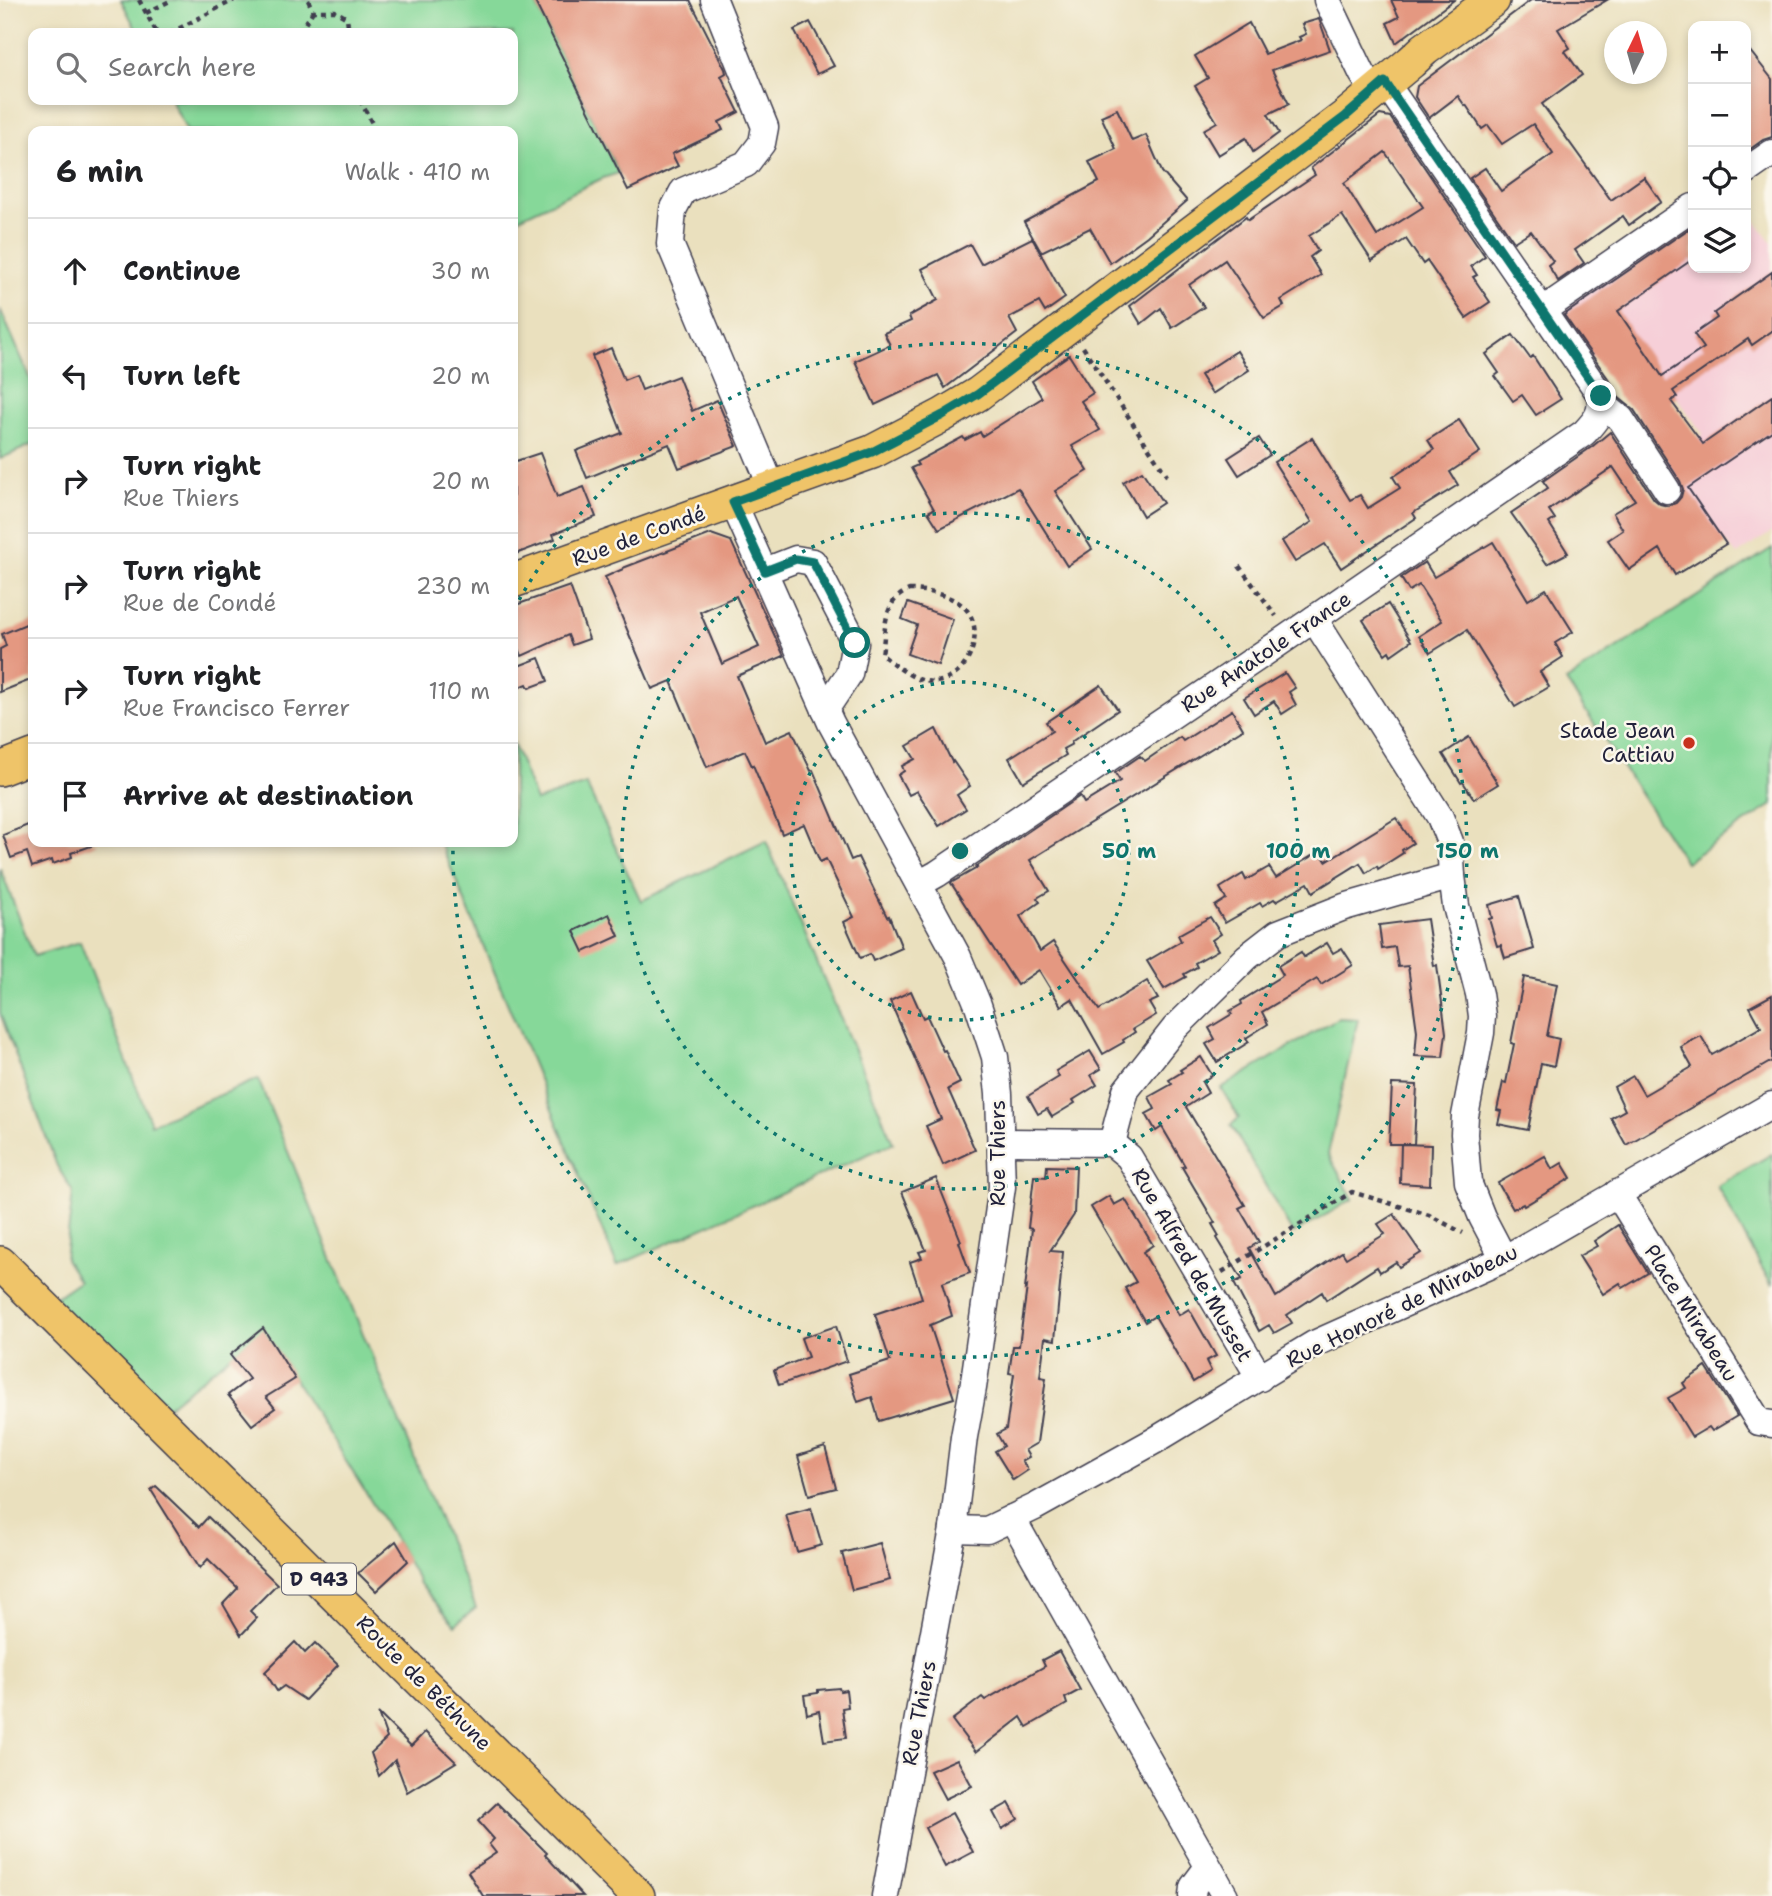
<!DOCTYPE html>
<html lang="en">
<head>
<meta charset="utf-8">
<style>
  :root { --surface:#fff; --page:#f6f6f6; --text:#202124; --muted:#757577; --line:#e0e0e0 }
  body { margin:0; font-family:"Shantell Sans",sans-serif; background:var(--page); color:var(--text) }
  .controls { position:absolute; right:21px; top:21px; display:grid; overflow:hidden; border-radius:14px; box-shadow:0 4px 10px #0003 }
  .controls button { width:63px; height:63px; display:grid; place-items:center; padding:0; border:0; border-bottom:2px solid var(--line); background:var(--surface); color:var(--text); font:35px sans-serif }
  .compass { position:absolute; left:1604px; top:21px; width:63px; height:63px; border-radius:50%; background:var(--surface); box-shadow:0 4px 10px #0003; rotate:5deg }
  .stop { position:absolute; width:21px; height:21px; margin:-16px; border:5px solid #0f766e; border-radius:50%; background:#fff }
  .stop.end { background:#0f766e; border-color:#fff; box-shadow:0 2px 7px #0008 }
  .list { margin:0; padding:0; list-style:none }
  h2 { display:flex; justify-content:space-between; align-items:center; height:91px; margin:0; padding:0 28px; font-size:30px }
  h2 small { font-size:23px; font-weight:400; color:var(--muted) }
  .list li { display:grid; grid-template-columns:46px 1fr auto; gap:21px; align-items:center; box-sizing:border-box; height:105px; padding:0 28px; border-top:2px solid var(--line) }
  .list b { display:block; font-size:26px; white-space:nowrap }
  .list p { margin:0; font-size:23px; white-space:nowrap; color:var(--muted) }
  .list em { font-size:23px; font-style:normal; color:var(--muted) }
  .icon { flex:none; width:38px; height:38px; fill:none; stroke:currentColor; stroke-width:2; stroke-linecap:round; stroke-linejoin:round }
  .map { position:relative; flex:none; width:1772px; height:1896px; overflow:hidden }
  .search { position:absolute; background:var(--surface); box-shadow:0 4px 10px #0003; left:28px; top:28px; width:490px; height:77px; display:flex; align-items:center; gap:18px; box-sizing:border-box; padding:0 24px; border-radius:14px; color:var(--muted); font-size:26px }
  .panel { position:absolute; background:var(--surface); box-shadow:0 4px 10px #0003; left:28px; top:126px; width:490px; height:721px; border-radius:14px }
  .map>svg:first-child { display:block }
  .built { fill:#f6cfd8 }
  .green { fill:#86d899; stroke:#547d6a; stroke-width:2 }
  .building { fill:#e49881; fill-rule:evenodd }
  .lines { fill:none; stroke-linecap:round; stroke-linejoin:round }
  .minor-casing { stroke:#403e4f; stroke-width:29 }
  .major-casing { stroke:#403e4f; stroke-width:36 }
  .path { stroke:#403e4f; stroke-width:4.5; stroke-dasharray:5 5; stroke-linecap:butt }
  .minor { stroke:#fff; stroke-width:26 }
  .major { stroke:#efc469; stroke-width:33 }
  .route { stroke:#0f766e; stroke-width:9 }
  .ring { fill:none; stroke:#0f766e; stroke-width:3.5; stroke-dasharray:3.5 7 }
  .poi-dot { fill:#c8321e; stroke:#fbf7ec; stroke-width:2.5 }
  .labels { text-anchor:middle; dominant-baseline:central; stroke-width:5; stroke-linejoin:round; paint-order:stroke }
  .shield { fill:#fbf7ec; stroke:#636270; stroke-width:2 }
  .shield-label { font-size:19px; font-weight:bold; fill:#22223b }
  .street-label { font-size:21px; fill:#22223b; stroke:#fbf7ec }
  .poi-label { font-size:21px; fill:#22223b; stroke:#fbf7ec; text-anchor:end }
  .centre { fill:#0f766e; stroke:#fbf7ec; stroke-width:3.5 }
  .ring-label { font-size:21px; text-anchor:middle; font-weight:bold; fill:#0f766e; stroke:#fbf7ec; stroke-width:5; stroke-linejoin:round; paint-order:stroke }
</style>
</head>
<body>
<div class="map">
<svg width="1772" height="1896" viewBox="0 0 1772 1896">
  <rect width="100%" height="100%" fill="#fbf7ec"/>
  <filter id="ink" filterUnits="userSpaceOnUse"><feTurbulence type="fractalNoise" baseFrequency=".0143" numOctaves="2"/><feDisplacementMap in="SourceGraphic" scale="14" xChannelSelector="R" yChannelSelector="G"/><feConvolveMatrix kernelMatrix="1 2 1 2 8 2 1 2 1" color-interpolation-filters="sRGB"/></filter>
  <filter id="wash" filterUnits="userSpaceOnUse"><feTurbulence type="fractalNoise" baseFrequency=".00686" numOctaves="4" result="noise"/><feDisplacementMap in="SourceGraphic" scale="28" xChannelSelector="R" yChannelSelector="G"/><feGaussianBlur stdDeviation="1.57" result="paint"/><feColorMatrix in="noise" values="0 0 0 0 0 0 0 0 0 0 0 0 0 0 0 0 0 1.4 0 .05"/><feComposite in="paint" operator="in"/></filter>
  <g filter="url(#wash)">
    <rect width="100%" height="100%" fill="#eae0be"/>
    <polygon class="built" points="1746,208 1772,243 1772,532 1737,555 1683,494 1665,462 1703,434 1673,392 1677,380 1662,376 1631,331 1591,358 1558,311 1693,219 1693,268 1746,268"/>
    <g class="green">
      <polygon points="121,0 534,0 619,173 603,178 513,221 513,131 187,131 171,100 513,100 513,33 138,33"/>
      <polygon points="0,309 33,384 33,444 0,459"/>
      <polygon points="1772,548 1772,805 1685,862 1566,681"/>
      <polygon points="513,743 536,801 586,784 641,901 766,841 893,1143 617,1266 440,842 513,842"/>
      <polygon points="0,868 34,956 80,942 151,1124 258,1079 476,1608 455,1625 420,1584 396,1541 263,1329 155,1417 43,1306 79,1281 65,1259 73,1192 57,1166 0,1013"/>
      <polygon points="1338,1018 1358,1019 1328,1154 1353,1199 1293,1234 1231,1125 1239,1118 1221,1088"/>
      <polygon points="1772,1154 1772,1286 1717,1186"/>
    </g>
    <g id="blocks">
      <g class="building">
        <polygon points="534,0 690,0 725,69 726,73 721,76 739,112 719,122 723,130 672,154 678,166 628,190"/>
        <polygon points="1391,0 1454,0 1396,43 1387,23 1399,17"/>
        <polygon points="1531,0 1607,0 1558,29 1570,48 1565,51 1582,75 1542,104 1611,200 1644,177 1661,202 1629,225 1623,216 1575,250 1584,263 1558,281 1548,265 1553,261 1531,231 1514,242 1470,178 1485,168 1501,191 1553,154 1533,124 1502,144 1488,125 1482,129 1466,105 1465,106 1458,96 1429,118 1415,97 1417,86"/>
        <polygon points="1319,19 1330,50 1272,70 1289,104 1268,114 1279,133 1253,152 1246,138 1218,155 1203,130 1217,122 1195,86 1208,78 1195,56 1249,23 1265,54 1301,40 1299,37 1306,34 1302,24"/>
        <polygon points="810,22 834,66 817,74 794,30"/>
        <polygon points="1746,46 1772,79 1772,137 1763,140 1746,152"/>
        <polygon points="1117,109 1132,141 1146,135 1162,172 1187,201 1147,236 1110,263 1090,228 1041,252 1024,222 1099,182 1089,162 1116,149 1101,116"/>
        <path d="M1380,115L1390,117L1485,256L1471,266L1477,275L1473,277L1490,302L1466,318L1427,261L1423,264L1406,239L1372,261L1342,215L1309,236L1318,251L1310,257L1321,275L1281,300L1284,306L1264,318L1225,260L1189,285L1204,307L1172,328L1161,308L1141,324L1130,306L1246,217L1248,220L1315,175L1311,168ZM1385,152L1423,207L1377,236L1344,183Z"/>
        <polygon points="1693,226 1693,259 1618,311 1662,376 1704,348 1694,334 1717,318 1714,313 1772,272 1772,331 1752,345 1748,339 1673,391 1677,397 1671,401 1703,444 1772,396 1772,431 1688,488 1726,544 1675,575 1660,549 1629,570 1608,540 1623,530 1613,513 1635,500 1613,467 1549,510 1555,519 1549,523 1568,553 1547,564 1511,513 1548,488 1543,481 1593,446 1610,432 1654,499 1660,504 1668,506 1676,503 1681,497 1683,489 1680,481 1634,410 1618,397 1614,387 1564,315"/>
        <polygon points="1032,238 1065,298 1045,312 1039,302 1009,318 1017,333 945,388 938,375 875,405 855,361 890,345 884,333 911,321 909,316 938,300 922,269 970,244 981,264"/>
        <polygon points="1513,335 1530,358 1533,356 1561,399 1536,415 1522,395 1513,401 1495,376 1499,373 1486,354"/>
        <polygon points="611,348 624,380 636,375 642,390 678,376 692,411 717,400 737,446 679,468 669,444 587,478 576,451 622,433 592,356"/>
        <polygon points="1237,351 1249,370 1212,394 1200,375"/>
        <polygon points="1069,355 1093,393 1081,401 1100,430 1072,446 1088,471 1055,491 1092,549 1067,566 1018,488 939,529 928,512 934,509 911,468 918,465 916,462 963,437 965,440 980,432 982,436 1042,398 1032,381"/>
        <polygon points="1459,420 1480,452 1450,472 1458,485 1413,513 1416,518 1341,568 1325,544 1295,562 1282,541 1312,522 1274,462 1312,438 1350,500 1360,495 1368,508 1400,488 1393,477 1434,450 1428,440"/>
        <polygon points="1259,438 1270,455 1239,475 1228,458"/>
        <polygon points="540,453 557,497 584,487 596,517 553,534 555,539 513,555 513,462"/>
        <polygon points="1142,471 1163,503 1143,516 1123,482"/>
        <path d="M711,534L731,541L784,656L737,676L765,742L792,730L811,771L813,770L851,860L858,857L887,917L889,916L902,948L873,961L870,954L860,958L844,922L854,917L826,859L820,862L804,824L782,834L753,765L752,766L745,751L707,767L671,681L652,689L605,577L623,569V568ZM736,596L759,647L722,664L700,612Z"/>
        <polygon points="1493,542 1528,600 1546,589 1573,632 1555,643 1563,657 1540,672 1549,687 1515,707 1467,630 1430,653 1419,636 1442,621 1419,585 1409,591 1401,578 1425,562 1434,577"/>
        <polygon points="570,586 589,639 572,645 568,635 522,656 513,633 513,606"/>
        <polygon points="908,603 953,619 938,665 907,654 917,625 902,619"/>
        <polygon points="1388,604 1411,641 1391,655 1389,651 1385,654 1363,620"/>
        <polygon points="33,621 33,679 0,692 0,649 6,646 2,634"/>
        <polygon points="539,658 548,681 529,688 527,684 513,690 513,668"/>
        <polygon points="1285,673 1295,688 1289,692 1296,705 1282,714 1274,701 1254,714 1244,698"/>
        <polygon points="1101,685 1118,710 1071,742 1072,744 1063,749 1066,755 1023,782 1009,758 1052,731 1046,722"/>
        <polygon points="1232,710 1243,729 1030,860 1049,891 1037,898 1040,902 1020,916 1040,951 1053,942 1099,1010 1147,981 1158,999 1149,1003 1156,1015 1133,1029 1135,1032 1123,1040 1124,1042 1103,1054 1072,999 1061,1006 1039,970 1017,985 951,883 977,868 976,867 1080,796 1084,803 1120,781 1115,773 1140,756 1145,761 1180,737 1183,741"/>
        <polygon points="936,729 952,762 953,761 970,786 957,795 966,809 939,826 917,791 909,795 898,775 904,771 902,766 915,759 907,746"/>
        <polygon points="1469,737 1498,784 1474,799 1463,782 1461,783 1443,754"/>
        <polygon points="1396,818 1413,843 1402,850 1403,853 1378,869 1377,866 1366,873 1360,863 1313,892 1308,883 1276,901 1274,899 1262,906 1260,903 1225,923 1215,906 1226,899 1220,888 1243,874 1246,880 1269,867 1276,878 1320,851 1326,861"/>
        <polygon points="33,823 33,842 96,842 97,844 71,853 72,857 53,864 52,860 32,867 27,852 11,858 3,835"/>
        <polygon points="1519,896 1534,949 1505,958 1501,945 1497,946 1489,919 1492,918 1489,905"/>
        <polygon points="609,914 619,936 584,952 574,931"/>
        <polygon points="1210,917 1221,934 1212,940 1218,950 1195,963 1197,967 1184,974 1186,977 1164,989 1147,961 1181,941 1178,935"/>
        <polygon points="1427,919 1434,966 1437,965 1446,1033 1443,1057 1415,1056 1417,1031 1408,966 1398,967 1395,947 1382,949 1379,925"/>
        <polygon points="1327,943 1333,953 1342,948 1353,965 1321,985 1317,979 1262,1012 1268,1024 1246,1038 1249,1042 1217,1062 1206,1044 1215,1039 1209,1028 1232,1014 1230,1011 1242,1004 1241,1001 1283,975 1278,966 1301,952 1304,957"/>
        <polygon points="1524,977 1557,984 1547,1036 1559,1039 1554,1066 1541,1063 1528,1130 1498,1124 1501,1111 1497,1110 1503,1082 1506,1083 1514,1044 1511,1043"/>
        <polygon points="911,991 923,1018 927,1016 943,1051 945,1050 960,1083 948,1089 975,1150 943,1165 926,1126 941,1119 890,1001"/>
        <polygon points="1772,995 1772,1061 1626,1145 1611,1118 1625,1110 1614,1087 1633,1076 1644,1095 1692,1067 1681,1047 1691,1041 1701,1036 1712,1055 1761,1027 1750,1007"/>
        <polygon points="1090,1051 1101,1069 1091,1075 1097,1085 1073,1100 1075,1103 1052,1117 1047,1109 1038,1114 1028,1096 1059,1077 1056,1071"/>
        <polygon points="1201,1057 1212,1075 1202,1082 1208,1093 1186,1107 1245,1205 1239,1208 1259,1242 1249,1248 1276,1297 1342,1252 1346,1258 1385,1234 1378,1224 1394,1214 1421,1253 1399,1267 1396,1262 1380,1272 1377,1267 1326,1300 1322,1292 1287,1315 1292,1323 1274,1333 1269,1325 1259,1331 1234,1283 1242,1279 1217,1238 1219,1236 1212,1224 1215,1223 1182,1167 1185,1166 1162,1127 1156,1131 1146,1114 1155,1109 1149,1097 1172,1084 1169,1080 1182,1072 1180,1070"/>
        <polygon points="1392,1084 1417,1085 1414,1144 1389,1144"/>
        <polygon points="1401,1144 1431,1145 1430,1185 1400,1183"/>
        <polygon points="1545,1156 1552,1169 1562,1163 1571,1178 1524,1206 1523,1204 1513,1209 1498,1183"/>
        <polygon points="1047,1166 1076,1167 1074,1215 1050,1251 1063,1252 1055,1340 1045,1338 1040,1377 1046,1378 1037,1443 1025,1450 1029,1457 1022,1461 1028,1470 1013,1480 995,1451 1004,1446 997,1434 1006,1429 1014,1374 1009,1373 1013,1346 1019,1346 1027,1287 1025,1289 1032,1229 1028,1228 1034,1176 1046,1177"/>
        <polygon points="936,1178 961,1241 959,1242 970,1273 942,1283 952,1316 930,1325 954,1398 879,1421 872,1397 858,1402 849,1374 890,1361 875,1314 922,1298 910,1262 922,1258 919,1252 926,1250 902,1192"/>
        <polygon points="1109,1196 1114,1205 1125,1199 1153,1245 1143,1252 1179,1315 1189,1309 1216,1356 1206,1361 1211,1371 1193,1382 1155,1316 1145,1322 1125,1288 1136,1282 1091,1207"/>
        <polygon points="1618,1225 1648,1273 1623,1288 1620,1283 1603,1294 1579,1256 1597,1246 1594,1241"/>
        <polygon points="836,1326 847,1361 779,1385 774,1370 808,1357 801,1338"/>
        <polygon points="263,1328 295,1379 266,1397 275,1408 252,1425 228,1395 249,1379 230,1355"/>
        <polygon points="1706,1367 1737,1416 1712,1431 1709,1427 1692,1437 1668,1398 1686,1388 1683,1383"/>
        <polygon points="825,1447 836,1488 809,1495 798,1456"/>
        <polygon points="156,1486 199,1527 208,1517 277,1584 250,1611 257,1618 241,1635 223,1604 238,1588 208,1559 200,1568 151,1490"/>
        <polygon points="811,1508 822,1545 797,1552 786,1515"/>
        <polygon points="396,1541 408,1561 376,1591 358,1573"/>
        <polygon points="880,1543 890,1580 852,1590 842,1553"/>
        <polygon points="295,1642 305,1653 315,1643 338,1665 305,1700 284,1686 277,1691 265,1672"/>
        <polygon points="1059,1651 1080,1690 1065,1698 1067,1704 1027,1727 1021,1717 976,1752 952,1720 982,1697 985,1700 1045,1666 1042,1660"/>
        <polygon points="839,1688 840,1691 846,1690 848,1707 842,1708 846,1738 824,1741 819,1711 807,1714 804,1695 818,1693 818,1690"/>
        <polygon points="378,1713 411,1746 425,1732 456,1762 407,1792 395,1760 379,1776 371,1753 387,1738"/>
        <polygon points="957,1759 972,1786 945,1799 930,1771"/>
        <polygon points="497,1803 547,1853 545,1855 583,1896 483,1896 468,1872 496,1853 489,1844 494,1839 478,1821"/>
        <polygon points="1009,1803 1018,1819 1002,1829 993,1812"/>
        <polygon points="952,1813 973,1852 945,1867 925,1828"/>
      </g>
    </g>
  </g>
  <g filter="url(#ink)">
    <use href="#blocks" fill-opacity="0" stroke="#403e4f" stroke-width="2"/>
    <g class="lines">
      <g class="minor-casing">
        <g id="minor">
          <polyline points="714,0 765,127 762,143 746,164 683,191 673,210 670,244 772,488"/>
          <polyline points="1327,0 1362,73 1374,92"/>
          <polyline points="1746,171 1772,153"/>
          <polyline points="1543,310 1693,207"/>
          <polyline points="1601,408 1611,411 1621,419 1667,490"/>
          <polyline points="733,502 831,723 958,957 978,1005 995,1057 999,1094 1002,1187 973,1388 964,1437 953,1529 885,1896"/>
          <polyline points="765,571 796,559 813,562 855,643 849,674 825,710"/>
          <polyline points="1314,619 1440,817 1450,842 1452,876 1456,906 1479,994 1482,1016 1481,1033 1465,1116 1464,1134 1468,1182 1482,1217 1504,1259"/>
          <path d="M919,884L937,874L1276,645L1584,433C1597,419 1601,415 1601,396L1385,82"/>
          <polyline points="1001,1142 1112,1143 1129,1157 1260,1378"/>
          <polyline points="1112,1143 1126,1090 1175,1028 1247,957 1278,933 1344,907 1452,876"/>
          <polyline points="1617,1193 1759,1422 1772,1424"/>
          <polyline points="1012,1518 1225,1896"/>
          <polyline points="953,1529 987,1530 1035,1507 1154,1441 1314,1344 1504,1259 1772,1105"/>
          <polyline points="1192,1896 1193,1887 1208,1867"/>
        </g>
      </g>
      <g class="major-casing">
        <g id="major">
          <polyline points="513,581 872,452 943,415 978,394 1346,116 1411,62 1425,49 1493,0"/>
          <polyline points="0,769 33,756"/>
          <polyline points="0,1263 638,1896"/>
        </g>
      </g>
      <g class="path">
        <polyline points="139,0 157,33"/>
        <polyline points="308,0 313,11 335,11 347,18 349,33"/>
        <polyline points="146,13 172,0"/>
        <polyline points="170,33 234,0"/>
        <polyline points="303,33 305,24 313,11"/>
        <polyline points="360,100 376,131"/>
        <polyline points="1083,347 1167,476"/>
        <polyline points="1239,566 1276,616"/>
        <path d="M909,590C926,590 953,595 965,608C987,630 969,681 934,682C914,682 897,666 882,655C886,629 882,601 909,590Z"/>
        <polyline points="1222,1272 1352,1192 1429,1215 1463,1233"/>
      </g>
      <use href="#minor" class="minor"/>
      <use href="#major" class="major"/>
    </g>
  </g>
  <g class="lines" filter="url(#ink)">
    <polyline class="route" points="855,643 813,562 796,559 765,571 733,502 872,452 943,415 978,394 1346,116 1385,82 1601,396"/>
  </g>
  <g class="ring">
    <circle cx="960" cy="851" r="169"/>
    <circle cx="960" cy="851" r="338"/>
    <path d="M514 609A507 507 0 1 1 453 842"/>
  </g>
  <circle class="poi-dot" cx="1689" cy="743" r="7"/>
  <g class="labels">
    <rect class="shield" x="282" y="1563.5" width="74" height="31" rx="5"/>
    <g class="shield-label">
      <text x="319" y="1579">D 943</text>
    </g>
    <g class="street-label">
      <text transform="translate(639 536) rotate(-20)">Rue de Condé</text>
      <text transform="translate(1266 652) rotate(-34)">Rue Anatole France</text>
      <text transform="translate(998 1153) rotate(-90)">Rue Thiers</text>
      <text transform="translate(1192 1265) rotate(60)">Rue Alfred de Musset</text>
      <text transform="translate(1402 1306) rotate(-26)">Rue Honoré de Mirabeau</text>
      <text transform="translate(1691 1313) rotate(58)">Place Mirabeau</text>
      <text transform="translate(424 1683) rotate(45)">Route de Béthune</text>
      <text transform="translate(919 1713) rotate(-79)">Rue Thiers</text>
    </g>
    <g class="poi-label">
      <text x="1675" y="731">Stade Jean<tspan x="1675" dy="24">Cattiau</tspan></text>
    </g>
  </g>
  <circle cx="960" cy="851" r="10" class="centre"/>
  <g class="ring-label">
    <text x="1129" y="858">50 m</text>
    <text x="1298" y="858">100 m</text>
    <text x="1467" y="858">150 m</text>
  </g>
</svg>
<div class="controls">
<button>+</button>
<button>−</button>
<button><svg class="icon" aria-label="locate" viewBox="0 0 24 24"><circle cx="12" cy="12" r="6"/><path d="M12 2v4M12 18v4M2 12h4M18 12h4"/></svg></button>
<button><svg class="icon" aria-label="layers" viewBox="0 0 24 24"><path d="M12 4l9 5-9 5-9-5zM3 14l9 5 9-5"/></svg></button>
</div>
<svg class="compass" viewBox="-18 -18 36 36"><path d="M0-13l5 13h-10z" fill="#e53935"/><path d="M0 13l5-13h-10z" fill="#757577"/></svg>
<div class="stop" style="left:855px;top:643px"></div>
<div class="stop end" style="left:1601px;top:396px"></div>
<div class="search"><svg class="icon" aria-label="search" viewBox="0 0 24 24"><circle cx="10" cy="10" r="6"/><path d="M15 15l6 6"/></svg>Search here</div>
<section class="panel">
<h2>6 min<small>Walk · 410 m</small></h2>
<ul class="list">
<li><svg class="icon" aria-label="ahead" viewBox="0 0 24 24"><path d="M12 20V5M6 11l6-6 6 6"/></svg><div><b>Continue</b></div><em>30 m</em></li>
<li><svg class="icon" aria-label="left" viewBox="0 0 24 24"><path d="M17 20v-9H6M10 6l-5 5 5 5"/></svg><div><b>Turn left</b></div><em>20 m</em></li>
<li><svg class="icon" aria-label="right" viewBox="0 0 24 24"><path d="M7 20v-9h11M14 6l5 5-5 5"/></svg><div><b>Turn right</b><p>Rue Thiers</p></div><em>20 m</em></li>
<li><svg class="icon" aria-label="right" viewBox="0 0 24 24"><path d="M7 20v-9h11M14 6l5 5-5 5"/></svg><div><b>Turn right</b><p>Rue de Condé</p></div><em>230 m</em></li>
<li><svg class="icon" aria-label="right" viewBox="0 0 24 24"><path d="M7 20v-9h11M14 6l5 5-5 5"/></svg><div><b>Turn right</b><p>Rue Francisco Ferrer</p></div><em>110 m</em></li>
<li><svg class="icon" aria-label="arrive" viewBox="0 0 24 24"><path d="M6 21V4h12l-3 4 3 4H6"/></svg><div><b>Arrive at destination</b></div></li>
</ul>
</section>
</div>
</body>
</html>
